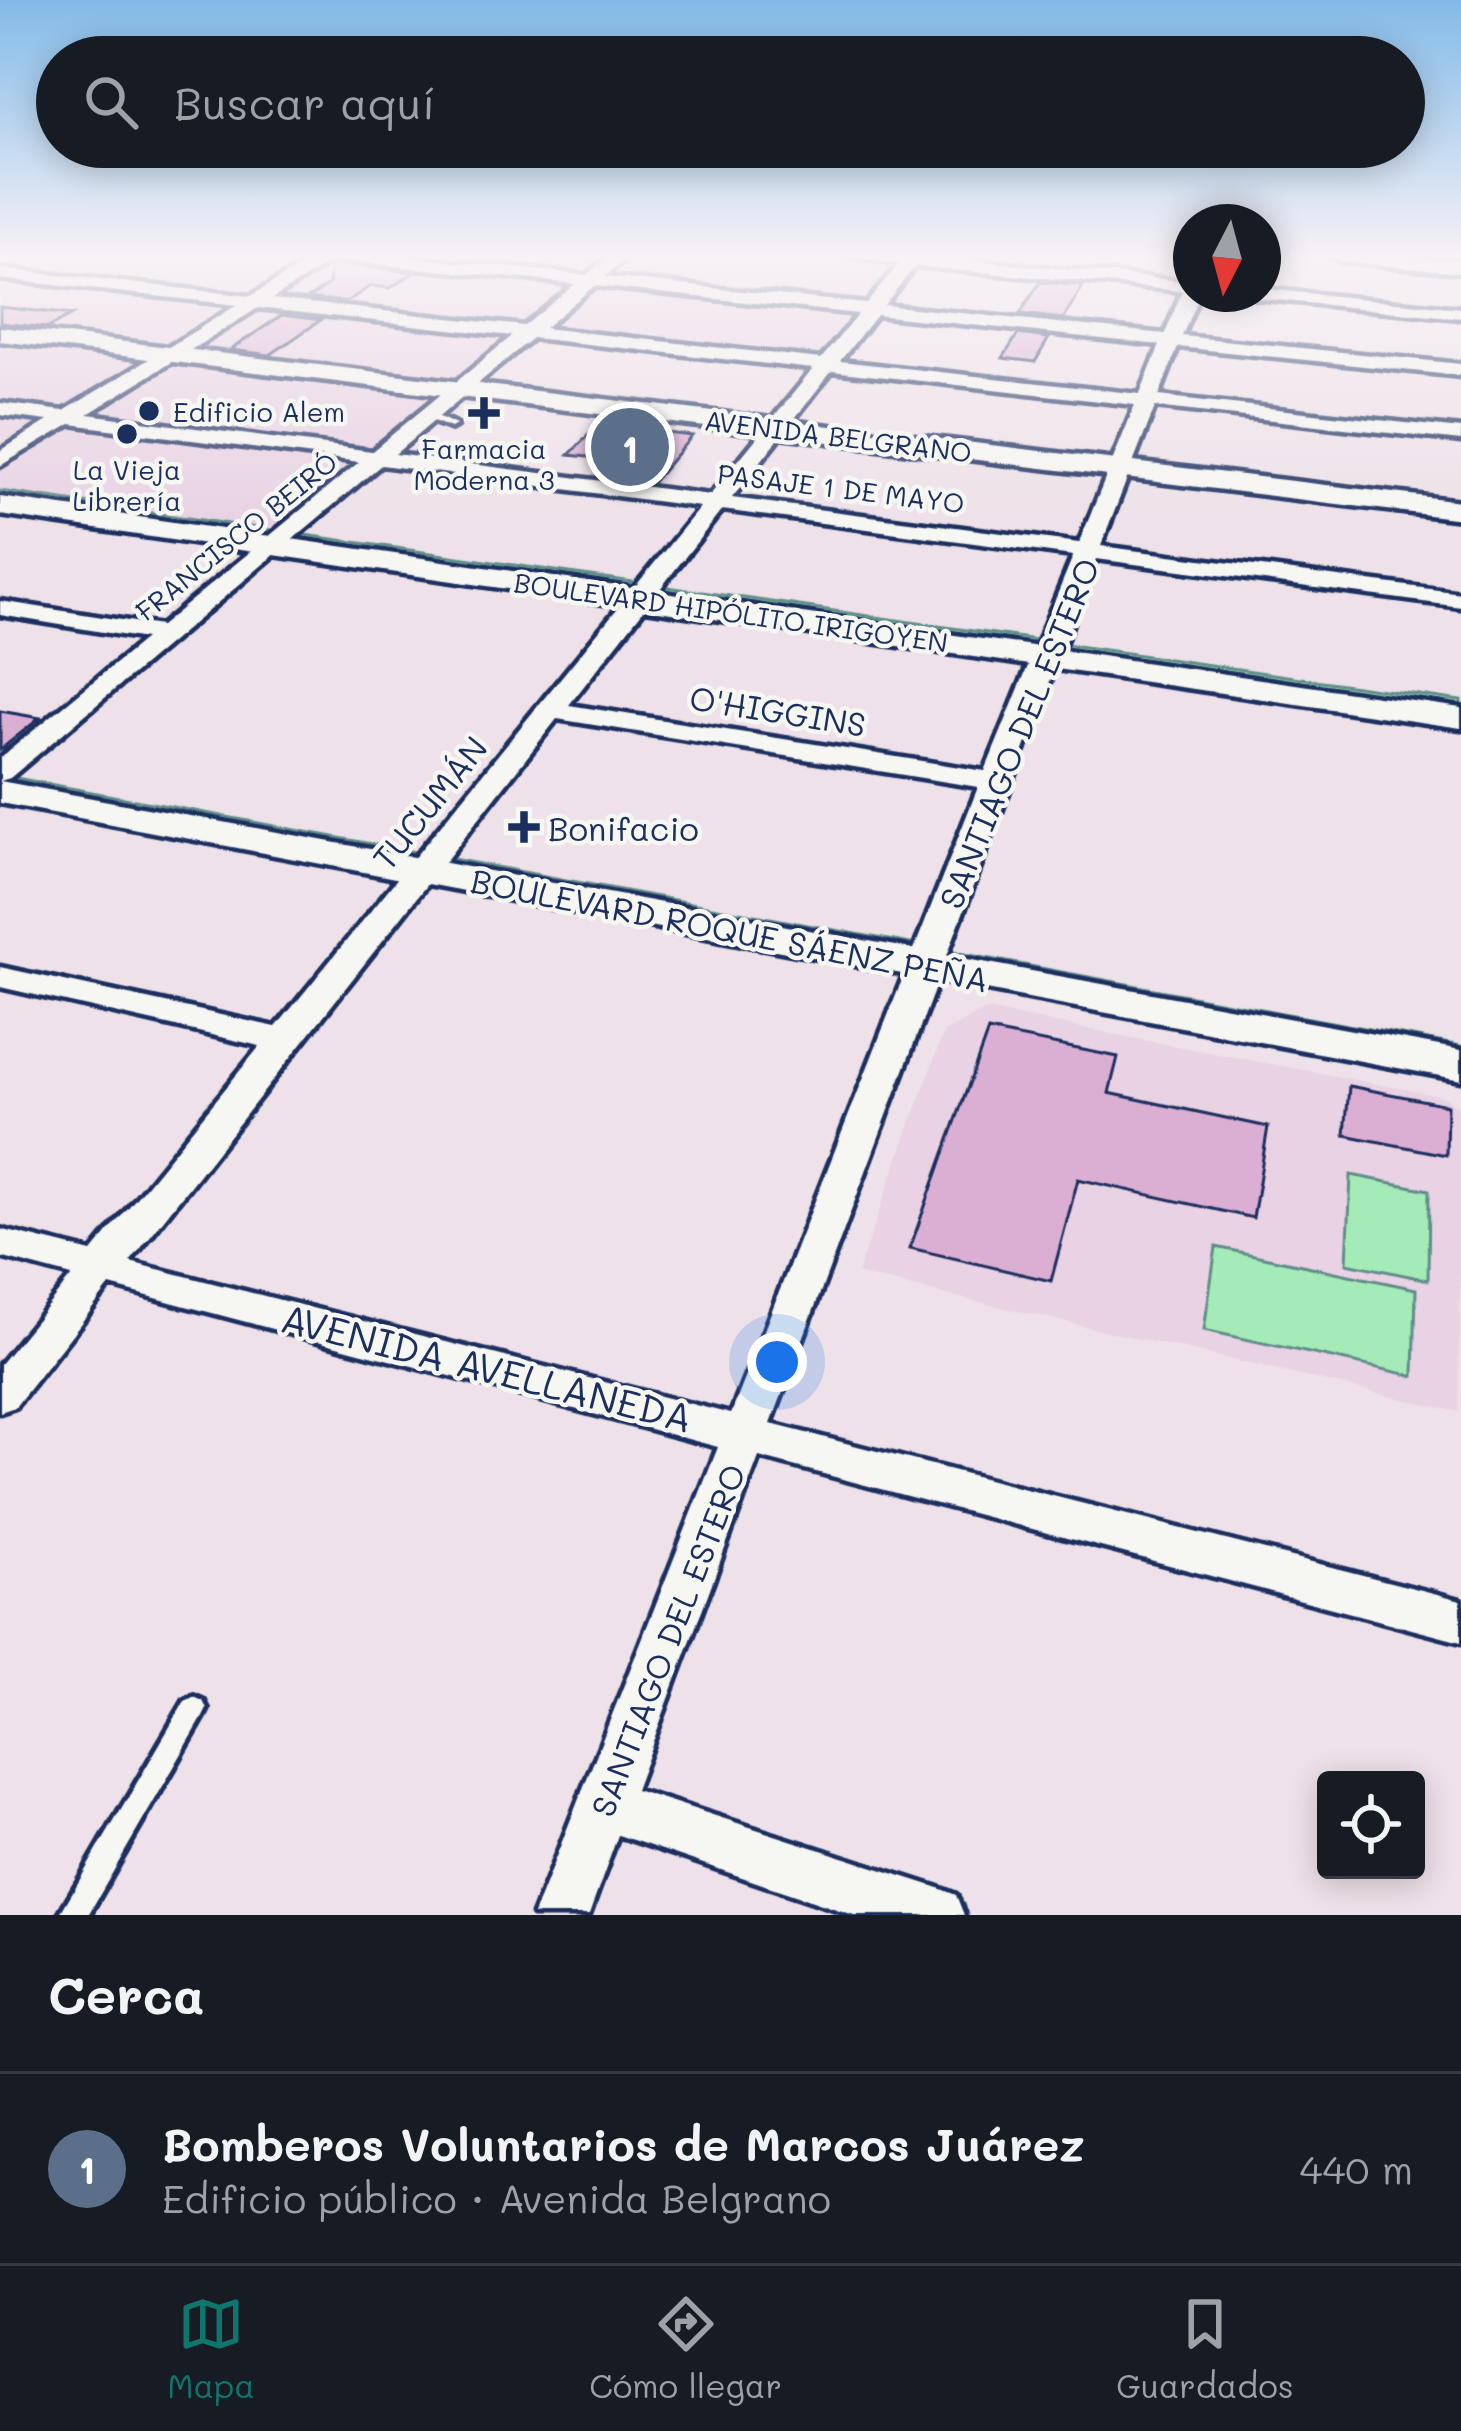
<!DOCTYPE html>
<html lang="es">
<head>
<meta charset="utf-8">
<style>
  :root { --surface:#171b24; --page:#242831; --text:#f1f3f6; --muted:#9ea1a6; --line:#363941; --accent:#0f766e }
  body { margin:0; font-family:Mali,sans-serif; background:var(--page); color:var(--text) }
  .controls { position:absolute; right:36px; bottom:36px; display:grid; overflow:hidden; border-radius:12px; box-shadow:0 6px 30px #0003 }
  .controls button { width:108px; height:108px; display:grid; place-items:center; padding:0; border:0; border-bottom:3px solid var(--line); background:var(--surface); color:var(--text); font:60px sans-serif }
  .compass { position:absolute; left:1173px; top:204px; width:108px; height:108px; border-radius:50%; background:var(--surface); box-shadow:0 6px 30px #0003; rotate:186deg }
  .you { position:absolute; left:777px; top:1362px; width:42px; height:42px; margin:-30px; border:9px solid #fff; border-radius:50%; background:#1a73e8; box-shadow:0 0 0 18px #1a73e833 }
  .badge { display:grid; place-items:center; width:78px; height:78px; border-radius:50%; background:var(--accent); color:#fff; font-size:39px; font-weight:700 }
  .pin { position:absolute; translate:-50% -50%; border:6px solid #fff; box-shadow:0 3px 12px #0006 }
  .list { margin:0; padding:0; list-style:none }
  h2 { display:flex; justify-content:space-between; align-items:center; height:156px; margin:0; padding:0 48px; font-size:51px }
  h2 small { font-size:39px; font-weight:400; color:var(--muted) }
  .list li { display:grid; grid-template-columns:78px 1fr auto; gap:36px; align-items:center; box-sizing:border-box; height:192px; padding:0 48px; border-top:3px solid var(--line) }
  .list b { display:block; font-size:45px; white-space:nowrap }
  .list p { margin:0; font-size:39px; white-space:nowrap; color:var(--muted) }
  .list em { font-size:39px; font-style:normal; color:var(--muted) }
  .icon { flex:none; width:66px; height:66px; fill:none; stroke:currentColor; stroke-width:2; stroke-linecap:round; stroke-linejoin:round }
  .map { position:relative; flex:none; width:1461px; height:1915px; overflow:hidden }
  .search { position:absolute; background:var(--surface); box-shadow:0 6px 30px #0003; left:36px; right:36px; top:36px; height:132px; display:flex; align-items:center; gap:30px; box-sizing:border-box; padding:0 42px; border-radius:66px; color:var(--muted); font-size:45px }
  .sheet { height:348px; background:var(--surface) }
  nav { display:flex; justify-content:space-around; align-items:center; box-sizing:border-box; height:168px; border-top:3px solid var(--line); background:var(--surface); font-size:33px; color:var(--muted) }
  nav a { display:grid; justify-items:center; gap:6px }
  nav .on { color:var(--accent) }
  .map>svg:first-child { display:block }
  .built { fill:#e8d2e3 }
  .green { fill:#a5ebb7; stroke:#608d8a; stroke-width:3 }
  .building { fill:#dbafd4; stroke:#1b2f5e; stroke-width:3 }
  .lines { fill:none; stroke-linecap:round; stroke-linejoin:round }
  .service-casing { stroke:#1b2f5e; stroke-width:10 }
  .minor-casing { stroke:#1b2f5e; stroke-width:9 }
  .tertiary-casing { stroke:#1b2f5e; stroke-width:9 }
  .service { fill:#f6f6f2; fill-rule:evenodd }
  .minor { fill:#f6f6f2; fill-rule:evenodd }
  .tertiary { fill:#f6f6f2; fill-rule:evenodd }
  .poi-dot { fill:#1b2f5e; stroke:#f6f6f2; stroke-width:4.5 }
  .labels { text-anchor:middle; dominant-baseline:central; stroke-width:9; stroke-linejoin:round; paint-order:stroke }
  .far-poi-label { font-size:27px; fill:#1b2f5e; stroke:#f6f6f2 }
  .far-street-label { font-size:27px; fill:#1b2f5e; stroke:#f6f6f2 }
  .street-label { font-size:33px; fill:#1b2f5e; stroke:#f6f6f2 }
  .poi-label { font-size:33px; fill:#1b2f5e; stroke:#f6f6f2; text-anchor:start }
  .near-street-label { font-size:39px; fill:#1b2f5e; stroke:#f6f6f2 }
</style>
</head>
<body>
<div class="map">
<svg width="1461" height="1915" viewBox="0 0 1461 1915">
  <rect width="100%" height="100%" fill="#eee1e9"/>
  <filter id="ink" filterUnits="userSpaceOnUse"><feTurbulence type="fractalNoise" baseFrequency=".00833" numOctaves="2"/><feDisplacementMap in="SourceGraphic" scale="24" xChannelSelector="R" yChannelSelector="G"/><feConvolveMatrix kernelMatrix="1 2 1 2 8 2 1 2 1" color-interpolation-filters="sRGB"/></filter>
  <g filter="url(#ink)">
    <g class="built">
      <polygon points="0,255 915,255 826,365 528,332 286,532 0,491"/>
      <polygon points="986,1010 1445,1097 1461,1109 1459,1412 857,1274 944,1032"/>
    </g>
    <g class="green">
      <polygon points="0,491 1461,701 1461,718 0,506"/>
      <polygon points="0,775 1461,1046 1461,1057 0,784"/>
      <polygon points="1351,1175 1429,1190 1428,1280 1347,1263"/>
      <polygon points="1216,1247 1416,1289 1414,1376 1204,1330"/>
    </g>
    <g class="building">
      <polygon points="336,264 339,264 415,272 390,288 371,286 346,302 308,298 329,284 330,268"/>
      <polygon points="1040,282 1083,286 1064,319 1020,314"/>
      <polygon points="0,307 72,315 48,328 0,323"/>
      <polygon points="282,315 321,320 270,355 230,350"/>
      <polygon points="1018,334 1049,338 1035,362 1003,358"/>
      <polygon points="602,421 635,425 632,429 692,436 652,483 601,476 616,460 569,455"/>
      <polygon points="0,711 40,718 0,750"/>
      <polygon points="988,1031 1118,1057 1109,1093 1268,1127 1253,1218 1078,1179 1051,1281 910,1248"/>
      <polygon points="1349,1086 1447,1105 1446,1155 1345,1135"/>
    </g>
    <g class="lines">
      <g class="service-casing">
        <g id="service">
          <polygon points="425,414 433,414 456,425 451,428 425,418"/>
          <polygon points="194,1697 203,1701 207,1709 203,1717 88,1915 59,1915 185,1701"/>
        </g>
      </g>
      <g class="minor-casing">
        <g id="minor">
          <path d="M319,255H385L586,275L611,255H629L605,277L866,304L899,264L844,255H923L1191,282V294H1199L1182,336L1461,364V376L1178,347L1159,396L1461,429V441L1155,407L1101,546L1461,593V607L1096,559L771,1424L1461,1600V1642L759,1457L635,1790L936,1887L956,1895L964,1915H854L618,1835L589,1915H533L718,1447L110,1286L15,1407L0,1412V1364L72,1276L0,1257V1229L92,1252L260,1046L0,987V967L276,1027L700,507L381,465L10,778L0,781V758L145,639L0,615V601L160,626L359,462L71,424L0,466V451L48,421L0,415V403L64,411L237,305L0,279V269L251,296ZM335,259L339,260L575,284L524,326L272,299ZM915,266L1182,291L1165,334L884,305ZM594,286L858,314L821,359L544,328ZM258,308L512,336L372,451L88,414ZM876,315L1160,345L1140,394L840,361ZM532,338L813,369L710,495L395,454ZM832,371L1135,405L1079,543L732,498ZM722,510L1073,556L985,771L569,705ZM557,719L978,787L731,1414L130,1262Z"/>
          <polygon points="1263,289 1461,308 1461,318 1255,298 1252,294 1263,294"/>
        </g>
      </g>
      <g class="tertiary-casing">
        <g id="tertiary">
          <polygon points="1330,255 1461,260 1461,272 1340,261"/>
          <polygon points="0,327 1461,501 1461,519 0,341"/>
          <polygon points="0,497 1461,708 1461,728 0,515"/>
          <polygon points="0,781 1461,1050 1461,1080 0,803"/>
        </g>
      </g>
      <use href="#service" class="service"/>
      <use href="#minor" class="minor"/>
      <use href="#tertiary" class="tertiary"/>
    </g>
  </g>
  <linearGradient id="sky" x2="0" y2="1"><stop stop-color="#83bae8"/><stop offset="0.49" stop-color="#f7f2f5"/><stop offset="1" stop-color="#f7f2f5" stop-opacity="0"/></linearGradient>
  <rect width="1461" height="523" fill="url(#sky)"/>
  <g class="poi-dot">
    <circle cx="149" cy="411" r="12"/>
    <path d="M478 395h12v12h12v12h-12v12h-12v-12h-12v-12h12z"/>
    <circle cx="127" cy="434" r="12"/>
    <path d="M518 809h12v12h12v12h-12v12h-12v-12h-12v-12h12z"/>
  </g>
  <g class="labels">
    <g class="far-poi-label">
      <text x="173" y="411" text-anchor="start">Edificio Alem</text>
      <text x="484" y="448">Farmacia<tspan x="484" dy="31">Moderna 3</tspan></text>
      <text x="127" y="469">La Vieja<tspan x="127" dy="31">Librería</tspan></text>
    </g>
    <g class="far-street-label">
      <text transform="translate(838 436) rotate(7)">AVENIDA BELGRANO</text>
      <text transform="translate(841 488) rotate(7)">PASAJE 1 DE MAYO</text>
      <text transform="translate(236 536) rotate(-39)">FRANCISCO BEIRÓ</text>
      <text transform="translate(731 612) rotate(8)">BOULEVARD HIPÓLITO IRIGOYEN</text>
    </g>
    <g class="street-label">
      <text transform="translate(778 710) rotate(9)">O'HIGGINS</text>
      <text transform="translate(1018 733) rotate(-68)">SANTIAGO DEL ESTERO</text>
      <text transform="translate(429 802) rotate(-51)">TUCUMÁN</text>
      <text transform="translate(730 929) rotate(11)">BOULEVARD ROQUE SÁENZ PEÑA</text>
      <text transform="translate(667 1640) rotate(-69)">SANTIAGO DEL ESTERO</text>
    </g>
    <g class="poi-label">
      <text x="548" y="827">Bonifacio</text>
    </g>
    <g class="near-street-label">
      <text transform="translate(487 1367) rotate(14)">AVENIDA AVELLANEDA</text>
    </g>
  </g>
</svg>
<div class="controls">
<button><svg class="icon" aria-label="locate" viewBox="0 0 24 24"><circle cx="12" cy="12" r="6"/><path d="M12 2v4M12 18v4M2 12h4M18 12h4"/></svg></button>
</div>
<svg class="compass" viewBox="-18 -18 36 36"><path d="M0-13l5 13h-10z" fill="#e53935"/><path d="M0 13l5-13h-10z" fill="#9ea1a6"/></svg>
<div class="you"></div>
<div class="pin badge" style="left:630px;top:447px;background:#5c6f8a">1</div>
<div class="search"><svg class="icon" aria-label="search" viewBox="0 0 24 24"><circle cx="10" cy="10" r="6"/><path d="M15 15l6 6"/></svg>Buscar aquí</div>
</div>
<section class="sheet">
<h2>Cerca<small></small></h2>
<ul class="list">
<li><span class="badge" style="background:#5c6f8a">1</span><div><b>Bomberos Voluntarios de Marcos Juárez</b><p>Edificio público · Avenida Belgrano</p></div><em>440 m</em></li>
</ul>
</section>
<nav>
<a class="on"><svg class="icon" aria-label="map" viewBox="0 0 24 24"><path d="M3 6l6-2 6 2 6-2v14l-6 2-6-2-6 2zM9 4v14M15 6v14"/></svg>Mapa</a>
<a><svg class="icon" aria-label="directions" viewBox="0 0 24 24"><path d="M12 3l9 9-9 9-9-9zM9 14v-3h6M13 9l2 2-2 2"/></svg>Cómo llegar</a>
<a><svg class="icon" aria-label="saved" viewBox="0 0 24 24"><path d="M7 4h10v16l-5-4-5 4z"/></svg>Guardados</a>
</nav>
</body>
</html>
